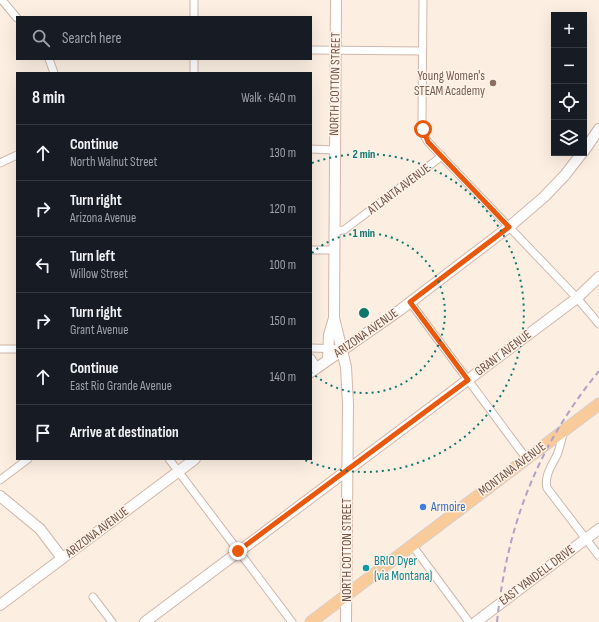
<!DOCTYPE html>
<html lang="en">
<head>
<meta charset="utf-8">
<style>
  :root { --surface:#171b24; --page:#20242c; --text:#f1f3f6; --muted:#9ea1a6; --line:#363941 }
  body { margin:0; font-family:"Sofia Sans Condensed",sans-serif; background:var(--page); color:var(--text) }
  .controls { position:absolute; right:12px; top:12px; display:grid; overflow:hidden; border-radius:0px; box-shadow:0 4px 16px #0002 }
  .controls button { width:36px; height:36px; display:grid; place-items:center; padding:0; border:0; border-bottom:1px solid var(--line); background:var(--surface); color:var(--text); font:20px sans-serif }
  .stop { position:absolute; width:12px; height:12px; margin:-9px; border:3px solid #ea580c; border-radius:50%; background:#fff }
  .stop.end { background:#ea580c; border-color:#fff; box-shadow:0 1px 4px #0008 }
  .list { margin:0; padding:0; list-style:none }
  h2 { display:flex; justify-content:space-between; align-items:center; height:52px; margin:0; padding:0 16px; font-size:17px }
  h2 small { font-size:13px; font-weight:400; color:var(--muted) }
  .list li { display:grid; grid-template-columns:26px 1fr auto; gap:12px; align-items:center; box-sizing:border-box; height:56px; padding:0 16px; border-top:1px solid var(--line) }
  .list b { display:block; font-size:15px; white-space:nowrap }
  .list p { margin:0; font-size:13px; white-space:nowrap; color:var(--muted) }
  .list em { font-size:13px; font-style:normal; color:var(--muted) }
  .icon { flex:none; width:22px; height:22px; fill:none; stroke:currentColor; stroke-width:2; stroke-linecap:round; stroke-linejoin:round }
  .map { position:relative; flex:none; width:599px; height:622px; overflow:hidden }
  .search { position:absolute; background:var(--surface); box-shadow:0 4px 16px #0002; left:16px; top:16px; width:296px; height:44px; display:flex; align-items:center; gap:10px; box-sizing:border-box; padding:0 14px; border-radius:0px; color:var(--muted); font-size:15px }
  .panel { position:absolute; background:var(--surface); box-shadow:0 4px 16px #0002; left:16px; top:72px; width:296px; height:388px; border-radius:0px }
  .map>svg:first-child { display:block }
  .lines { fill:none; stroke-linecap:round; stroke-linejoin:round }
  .street-casing { stroke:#cfb7ac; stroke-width:9 }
  .secondary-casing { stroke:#d2b6a9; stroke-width:12 }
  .primary-casing { stroke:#d8cfcc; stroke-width:13 }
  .street { stroke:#fff; stroke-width:7 }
  .secondary { stroke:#fff; stroke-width:10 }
  .primary { stroke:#facb9a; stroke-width:11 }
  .rail { stroke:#b0a1c5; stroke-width:2; stroke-dasharray:6 4; stroke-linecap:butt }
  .route { stroke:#ea580c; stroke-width:5 }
  .ring { fill:none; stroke:#0f766e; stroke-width:2; stroke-dasharray:2 4 }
  .education-dot { fill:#8d6e63; stroke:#fff3e8; stroke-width:1.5 }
  .shop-dot { fill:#3f7fe0; stroke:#fff3e8; stroke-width:1.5 }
  .culture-dot { fill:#0f9aa8; stroke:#fff3e8; stroke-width:1.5 }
  .labels { text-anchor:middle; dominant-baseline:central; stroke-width:3; stroke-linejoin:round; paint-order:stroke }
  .education-label { font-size:13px; fill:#785e54; stroke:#fff3e8; text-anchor:end }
  .street-label { font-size:13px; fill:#735349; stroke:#fff3e8 }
  .shop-label { font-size:13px; fill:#366cbe; stroke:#fff3e8; text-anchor:start }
  .culture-label { font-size:13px; fill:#0d838f; stroke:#fff3e8; text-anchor:start }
  .centre { fill:#0f766e; stroke:#fff3e8; stroke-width:2 }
  .ring-label { font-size:12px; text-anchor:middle; font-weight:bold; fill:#0f766e; stroke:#fff3e8; stroke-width:3; stroke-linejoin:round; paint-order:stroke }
</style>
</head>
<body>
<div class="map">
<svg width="599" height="622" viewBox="0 0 599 622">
  <rect width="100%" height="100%" fill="#fcefe2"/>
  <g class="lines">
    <g class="street-casing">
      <g id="street">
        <polyline points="2,0 17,18"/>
        <polyline points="194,0 194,17"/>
        <polyline points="423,0 422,120 425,137 428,142 577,298 599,324"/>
        <polyline points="311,50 422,51"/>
        <polyline points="49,59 54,73"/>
        <polyline points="194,73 194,59"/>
        <polyline points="311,149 334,150"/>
        <polyline points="0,163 17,155"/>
        <polyline points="334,231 344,230 442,156"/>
        <polyline points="311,250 334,250"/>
        <polyline points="410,302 526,458"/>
        <polyline points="311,348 342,349"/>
        <polyline points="0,349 17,349"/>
        <polyline points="311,358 317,367"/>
        <path d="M564,430C562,438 560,447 557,455C552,465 544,476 547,488L599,556"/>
        <polyline points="169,459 292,622"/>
        <polyline points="0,480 28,459"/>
        <polyline points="412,545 469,622"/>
        <polyline points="93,597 112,622"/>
      </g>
    </g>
    <g class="secondary-casing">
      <g id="secondary">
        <polyline points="336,0 334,318 346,367 348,404 346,622"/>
        <polyline points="584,151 599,129"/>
        <polyline points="328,359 329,335 334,318"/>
        <polyline points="311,372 400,310 509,227 544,197 565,175 582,153"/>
        <polyline points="0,496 40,529 62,558"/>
        <polyline points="0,605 195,459"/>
        <polyline points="145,622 577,298 599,277"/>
        <polyline points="476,622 599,529"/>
      </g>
    </g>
    <g class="primary-casing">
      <polyline id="primary" points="311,622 599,404"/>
    </g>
    <use href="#street" class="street"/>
    <use href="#secondary" class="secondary"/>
    <use href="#primary" class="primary"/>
    <path class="rail" d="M497,622C507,525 537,447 599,371"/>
  </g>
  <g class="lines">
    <polyline class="route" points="238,551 468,380 410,302 509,227 428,142 423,129"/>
  </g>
  <g class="ring">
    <path d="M312 253A80 80 0 1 1 312 373"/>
    <path d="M312 163A159 159 0 1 1 302 459"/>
  </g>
  <circle class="education-dot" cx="493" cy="83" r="4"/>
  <circle class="shop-dot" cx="423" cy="507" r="4"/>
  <circle class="culture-dot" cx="366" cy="568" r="4"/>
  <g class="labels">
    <g class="education-label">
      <text x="485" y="76">Young Women's<tspan x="485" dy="15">STEAM Academy</tspan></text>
    </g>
    <g class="street-label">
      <text transform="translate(335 84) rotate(-89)">NORTH COTTON STREET</text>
      <text transform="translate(399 189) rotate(-37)">ATLANTA AVENUE</text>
      <text transform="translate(366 333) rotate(-35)">ARIZONA AVENUE</text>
      <text transform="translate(503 353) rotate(-37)">GRANT AVENUE</text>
      <text transform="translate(512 469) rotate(-37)">MONTANA AVENUE</text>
      <text transform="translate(97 532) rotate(-37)">ARIZONA AVENUE</text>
      <text transform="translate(347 550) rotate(-90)">NORTH COTTON STREET</text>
      <text transform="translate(537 575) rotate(-37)">EAST YANDELL DRIVE</text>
    </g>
    <g class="shop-label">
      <text x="431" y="507">Armoire</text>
    </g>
    <g class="culture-label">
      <text x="374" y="561">BRIO Dyer<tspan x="374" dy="15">(via Montana)</tspan></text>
    </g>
  </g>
  <circle cx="364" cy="313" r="6" class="centre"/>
  <g class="ring-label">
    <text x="364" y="158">2 min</text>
    <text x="364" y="237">1 min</text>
  </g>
</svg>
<div class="controls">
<button>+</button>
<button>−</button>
<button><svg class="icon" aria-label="locate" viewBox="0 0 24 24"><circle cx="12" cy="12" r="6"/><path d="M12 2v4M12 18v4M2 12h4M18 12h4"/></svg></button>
<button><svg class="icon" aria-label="layers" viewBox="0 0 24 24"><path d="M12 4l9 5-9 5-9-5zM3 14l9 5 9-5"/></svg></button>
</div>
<div class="stop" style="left:423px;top:129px"></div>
<div class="stop end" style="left:238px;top:551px"></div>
<div class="search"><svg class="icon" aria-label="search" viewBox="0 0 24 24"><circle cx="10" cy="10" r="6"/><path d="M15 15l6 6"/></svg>Search here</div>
<section class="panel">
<h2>8 min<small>Walk · 640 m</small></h2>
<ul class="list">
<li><svg class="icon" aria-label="ahead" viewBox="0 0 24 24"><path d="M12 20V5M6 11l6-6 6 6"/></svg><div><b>Continue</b><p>North Walnut Street</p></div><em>130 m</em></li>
<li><svg class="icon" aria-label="right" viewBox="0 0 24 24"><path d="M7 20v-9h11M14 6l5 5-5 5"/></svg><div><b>Turn right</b><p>Arizona Avenue</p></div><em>120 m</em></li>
<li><svg class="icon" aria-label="left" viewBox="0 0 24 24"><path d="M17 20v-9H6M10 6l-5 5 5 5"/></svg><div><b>Turn left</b><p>Willow Street</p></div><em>100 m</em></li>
<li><svg class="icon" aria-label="right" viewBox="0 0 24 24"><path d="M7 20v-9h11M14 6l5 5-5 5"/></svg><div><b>Turn right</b><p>Grant Avenue</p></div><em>150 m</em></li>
<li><svg class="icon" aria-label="ahead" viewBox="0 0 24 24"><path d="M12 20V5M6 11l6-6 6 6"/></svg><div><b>Continue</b><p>East Rio Grande Avenue</p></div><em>140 m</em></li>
<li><svg class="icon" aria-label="arrive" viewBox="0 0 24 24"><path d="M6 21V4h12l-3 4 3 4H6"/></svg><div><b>Arrive at destination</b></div></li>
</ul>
</section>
</div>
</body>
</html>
